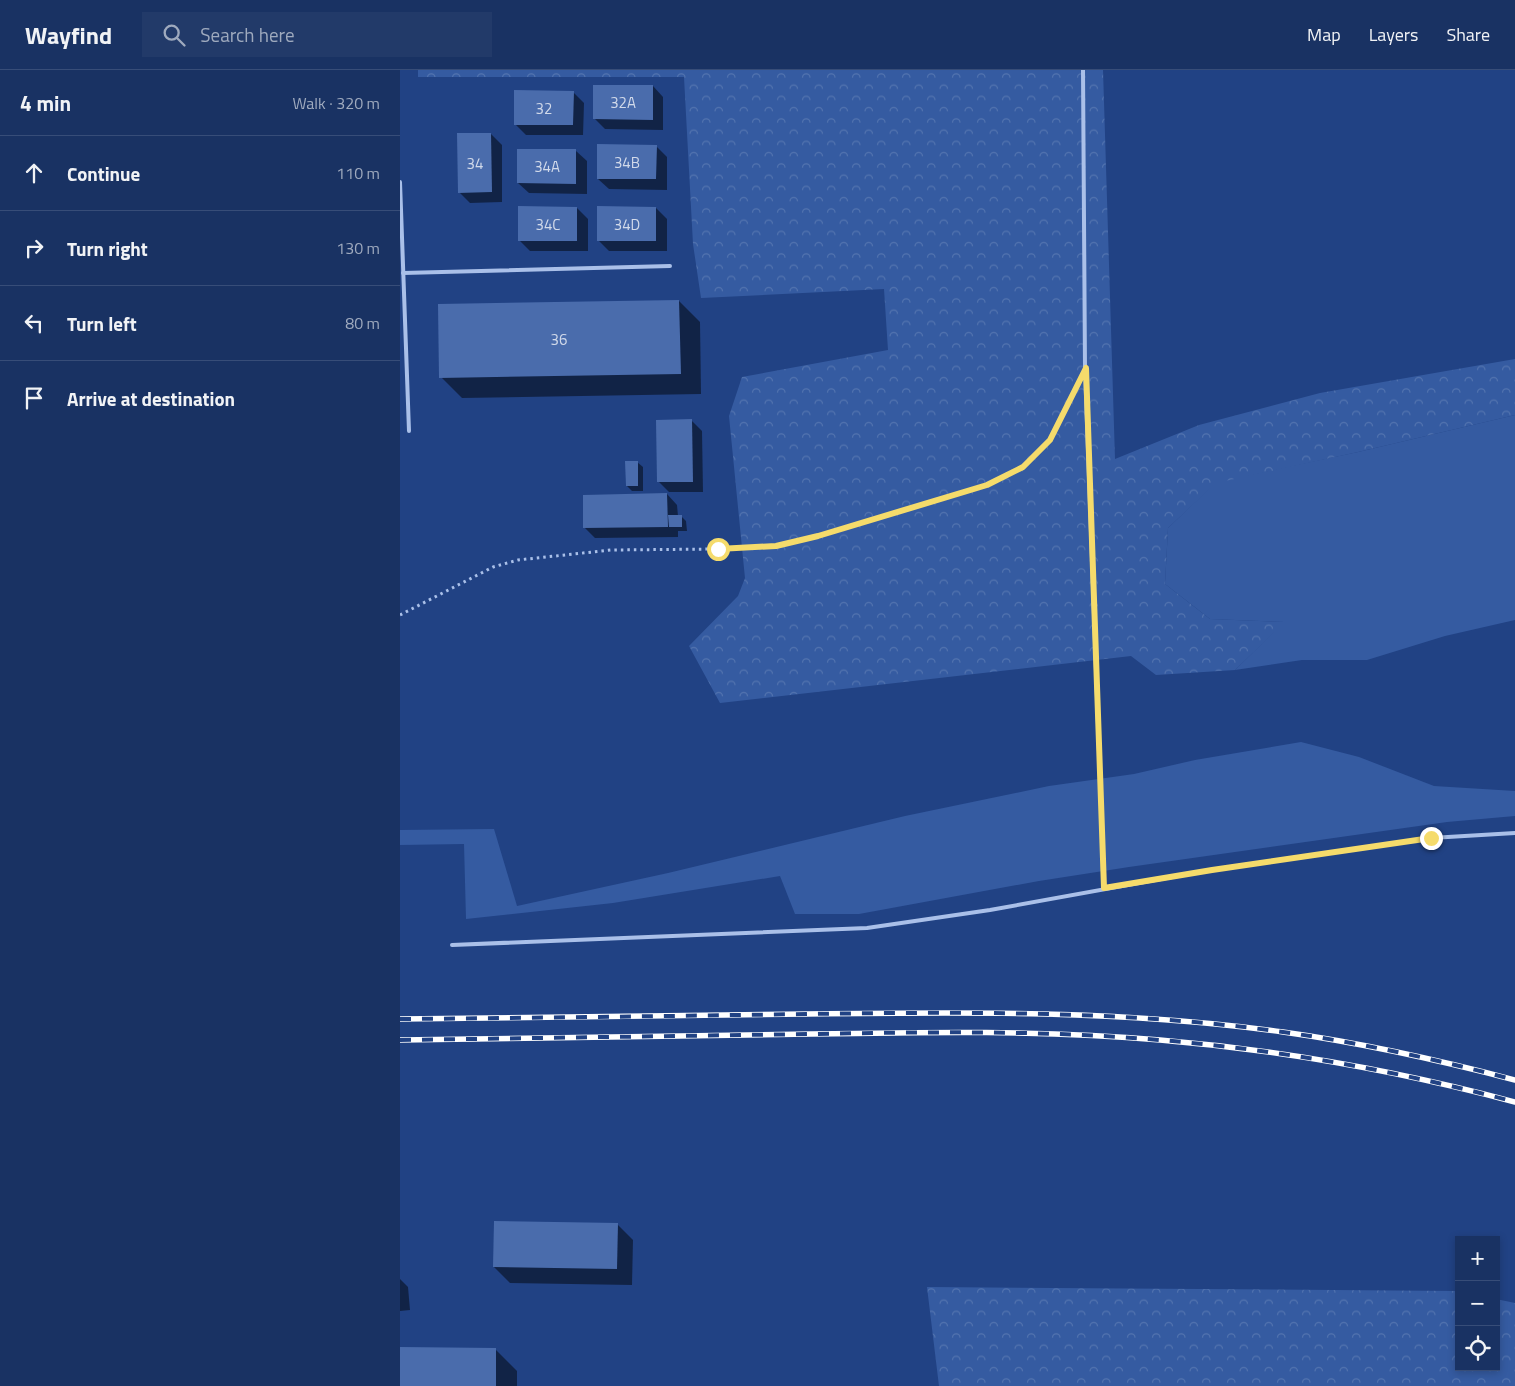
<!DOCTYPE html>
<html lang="en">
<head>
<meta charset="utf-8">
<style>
  :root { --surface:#193263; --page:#223a69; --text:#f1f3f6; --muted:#9faabe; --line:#374d78 }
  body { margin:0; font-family:"Titillium Web",sans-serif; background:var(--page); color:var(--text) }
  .controls { position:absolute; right:15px; bottom:15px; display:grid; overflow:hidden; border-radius:0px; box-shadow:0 2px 8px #0003 }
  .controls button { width:45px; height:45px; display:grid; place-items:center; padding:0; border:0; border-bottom:1px solid var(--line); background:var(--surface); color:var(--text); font:25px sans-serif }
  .stop { position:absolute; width:15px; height:15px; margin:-11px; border:4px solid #f5db6b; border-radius:50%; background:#fff }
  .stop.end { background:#f5db6b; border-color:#fff; box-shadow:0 1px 5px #0008 }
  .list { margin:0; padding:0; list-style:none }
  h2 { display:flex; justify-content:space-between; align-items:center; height:65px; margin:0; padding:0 20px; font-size:21px }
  h2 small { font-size:16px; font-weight:400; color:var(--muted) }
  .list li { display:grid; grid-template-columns:32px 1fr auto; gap:15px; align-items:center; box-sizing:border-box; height:75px; padding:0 20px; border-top:1px solid var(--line) }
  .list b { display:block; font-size:19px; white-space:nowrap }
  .list em { font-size:16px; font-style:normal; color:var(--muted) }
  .icon { flex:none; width:28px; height:28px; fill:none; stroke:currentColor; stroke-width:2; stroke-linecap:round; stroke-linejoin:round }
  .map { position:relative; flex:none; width:1115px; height:1316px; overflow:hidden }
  header { display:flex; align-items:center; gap:30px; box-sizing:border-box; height:70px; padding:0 25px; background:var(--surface); border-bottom:1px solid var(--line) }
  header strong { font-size:24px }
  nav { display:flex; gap:28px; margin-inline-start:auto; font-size:18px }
  .search { width:350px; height:45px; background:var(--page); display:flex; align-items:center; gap:12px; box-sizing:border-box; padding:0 18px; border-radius:0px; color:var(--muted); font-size:19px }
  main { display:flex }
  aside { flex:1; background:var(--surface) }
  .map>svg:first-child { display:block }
  .grass { fill:#355ba1 }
  .forest { fill:url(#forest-crowns) }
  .shadow { fill:#0007 }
  .building { fill:#4a6cac }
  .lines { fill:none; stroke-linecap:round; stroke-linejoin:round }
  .path { stroke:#aac0e9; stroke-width:3; stroke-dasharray:2.5 4; stroke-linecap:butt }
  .lane { stroke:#aac0e9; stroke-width:4 }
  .rail-casing { stroke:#fff; stroke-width:5.5 }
  .rail { stroke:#214284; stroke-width:4; stroke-dasharray:11; stroke-linecap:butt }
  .route { stroke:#f5db6b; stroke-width:6 }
  .labels { text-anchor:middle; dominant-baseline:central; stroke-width:4; stroke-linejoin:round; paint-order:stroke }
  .number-label { font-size:15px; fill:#d2daea }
</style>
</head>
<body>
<header>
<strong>Wayfind</strong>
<div class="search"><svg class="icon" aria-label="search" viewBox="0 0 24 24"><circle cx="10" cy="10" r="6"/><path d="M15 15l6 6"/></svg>Search here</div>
<nav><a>Map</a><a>Layers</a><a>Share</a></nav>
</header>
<main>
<aside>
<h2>4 min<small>Walk · 320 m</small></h2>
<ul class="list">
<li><svg class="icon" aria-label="ahead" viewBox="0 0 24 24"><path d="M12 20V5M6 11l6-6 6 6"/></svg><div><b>Continue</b></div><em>110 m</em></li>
<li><svg class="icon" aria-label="right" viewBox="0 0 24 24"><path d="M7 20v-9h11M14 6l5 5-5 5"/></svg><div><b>Turn right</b></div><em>130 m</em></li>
<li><svg class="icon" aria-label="left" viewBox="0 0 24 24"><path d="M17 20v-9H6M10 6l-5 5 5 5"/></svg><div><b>Turn left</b></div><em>80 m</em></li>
<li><svg class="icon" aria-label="arrive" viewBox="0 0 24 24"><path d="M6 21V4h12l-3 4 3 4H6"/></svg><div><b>Arrive at destination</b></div></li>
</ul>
</aside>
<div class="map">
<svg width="1115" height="1316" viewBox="0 0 1115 1316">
  <defs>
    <pattern id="forest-crowns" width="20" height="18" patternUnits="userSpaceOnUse" patternTransform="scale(1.25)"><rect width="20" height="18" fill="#355ba1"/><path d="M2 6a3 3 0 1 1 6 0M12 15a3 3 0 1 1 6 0" fill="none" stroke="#5374af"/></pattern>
  </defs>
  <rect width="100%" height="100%" fill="#214284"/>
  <g class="grass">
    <polygon points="1115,345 1115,550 1045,566 967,590 902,590 835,600 884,552 810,549 765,514 768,458 816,412 958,382"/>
    <polygon points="901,672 959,687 1034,716 1115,721 1115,746 1047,752 729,797 639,811 459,844 395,844 380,806 213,833 66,849 64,774 0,775 0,760 94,759 117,836 268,803 505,746 649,716 734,704 795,690"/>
  </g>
  <g class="forest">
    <polygon points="18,0 703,0 715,389 799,355 920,323 1115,289 1115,345 958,382 816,413 768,458 765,514 810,549 885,552 835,600 756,605 731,586 320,633 289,576 338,526 345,508 329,346 342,307 488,280 484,219 301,228 293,174 284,7 18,7"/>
    <polygon points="527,1217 1059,1221 1059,1297 1096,1297 1096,1229 1115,1233 1115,1316 539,1316"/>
  </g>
  <g class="shadow">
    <polygon points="253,16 263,27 263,60 205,59 195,49"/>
    <polygon points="173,22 184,33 183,65 126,65 115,54"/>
    <polygon points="91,64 102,75 102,132 70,133 59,122"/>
    <polygon points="256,76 267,87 267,120 209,119 198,109"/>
    <polygon points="176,81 187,91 187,124 129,123 118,113"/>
    <polygon points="177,138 188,149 188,181 130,181 119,170"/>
    <polygon points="256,138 267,149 267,181 209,181 198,170"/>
    <polygon points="279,231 300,252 301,324 62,328 41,307"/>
    <polygon points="292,351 302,361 303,422 269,422 259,412"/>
    <polygon points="237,392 243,397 243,421 232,421 227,416"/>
    <polygon points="267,424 277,435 278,446 281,446 286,451 287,461 278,461 278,467 195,468 184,457"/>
    <polygon points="217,1154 233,1170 232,1215 110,1213 94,1197"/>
    <polygon points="0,1209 8,1217 10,1240 0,1241"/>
    <polygon points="0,1278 96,1280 117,1301 117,1316 0,1316"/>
  </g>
  <g class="building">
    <polygon points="193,15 253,15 253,50 193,49"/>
    <polygon points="114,20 174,21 173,55 114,55"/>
    <polygon points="57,63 91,63 92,122 58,123"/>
    <polygon points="197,74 257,75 256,109 197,109"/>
    <polygon points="117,79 176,79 176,114 117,113"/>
    <polygon points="118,136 177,137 177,171 118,171"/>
    <polygon points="197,136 256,137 256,171 197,171"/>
    <polygon points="279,230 281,304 39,308 38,234"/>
    <polygon points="292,349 293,412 257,412 256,350"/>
    <polygon points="225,391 238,391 238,416 226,416"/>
    <polygon points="267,423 268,457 183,458 183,425"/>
    <polygon points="268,445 282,445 282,457 269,457"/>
    <polygon points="94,1151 218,1153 217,1199 93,1197"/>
    <polygon points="0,1277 96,1278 96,1316 0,1316"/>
  </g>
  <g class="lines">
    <polyline class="path" points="0,545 93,497 118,490 211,480 318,479 376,476 418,466 587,415 623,397 650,370 669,333"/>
    <g class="lane">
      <polyline points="683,0 685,298 704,819"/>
      <polyline points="0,112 9,361"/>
      <polyline points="3,203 270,196"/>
      <polyline points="52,875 467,858 590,840 811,800 1031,768 1115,763"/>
    </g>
    <g class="rail-casing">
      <g id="rail">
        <path d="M0,949C135,948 270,946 406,944C565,942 725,940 883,962C962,973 1039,990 1115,1010"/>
        <path d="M0,970C137,968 274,966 411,964C528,962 644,960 760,970C880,980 999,1001 1115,1032"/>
      </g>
    </g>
    <use href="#rail" class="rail"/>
  </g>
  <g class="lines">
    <polyline class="route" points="318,479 376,476 418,466 587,415 623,397 650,370 686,298 704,818 812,800 1031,768"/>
  </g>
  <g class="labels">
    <g class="number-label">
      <text x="223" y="32">32A</text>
      <text x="144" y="38">32</text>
      <text x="227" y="92">34B</text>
      <text x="75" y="93">34</text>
      <text x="147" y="96">34A</text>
      <text x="148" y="154">34C</text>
      <text x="227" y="154">34D</text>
      <text x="159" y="269">36</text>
    </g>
  </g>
</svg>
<div class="controls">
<button>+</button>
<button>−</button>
<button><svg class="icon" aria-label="locate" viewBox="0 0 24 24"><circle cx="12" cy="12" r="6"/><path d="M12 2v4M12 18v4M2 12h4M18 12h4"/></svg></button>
</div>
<div class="stop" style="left:318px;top:479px"></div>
<div class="stop end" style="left:1031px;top:768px"></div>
</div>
</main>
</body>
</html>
